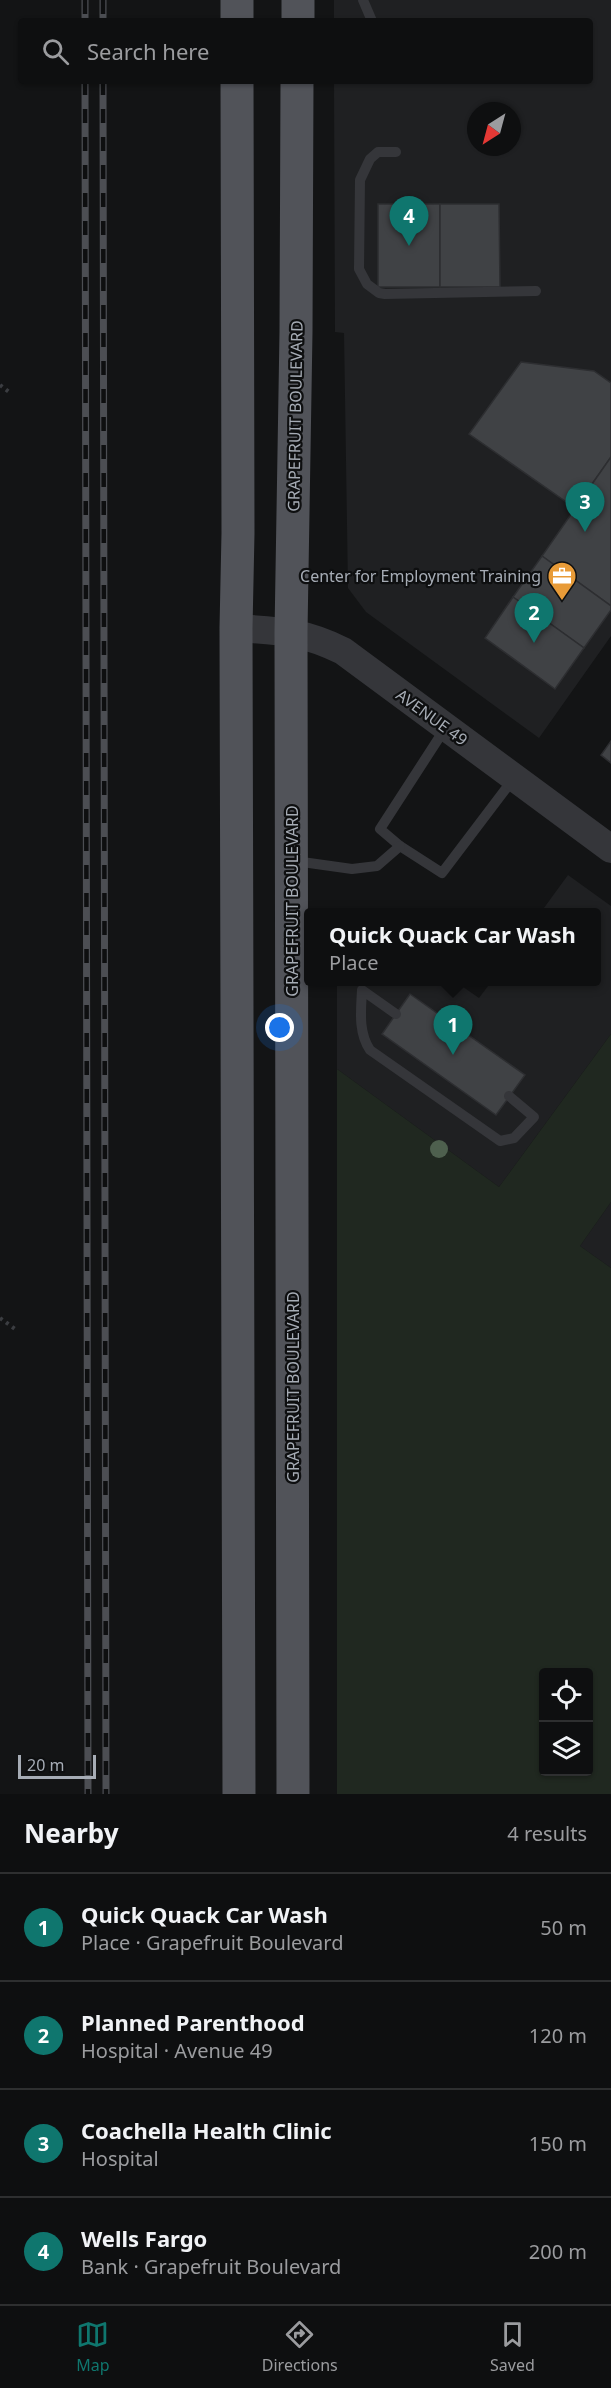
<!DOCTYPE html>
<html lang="en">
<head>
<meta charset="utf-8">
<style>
  :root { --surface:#0e0f10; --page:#1c1d1e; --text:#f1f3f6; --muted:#9b9c9f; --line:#2e2f30; --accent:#0f766e }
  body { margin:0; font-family:"Noto Sans",sans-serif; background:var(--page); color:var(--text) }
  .controls { position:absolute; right:18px; bottom:18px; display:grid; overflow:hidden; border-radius:6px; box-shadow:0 2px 4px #0004 }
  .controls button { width:54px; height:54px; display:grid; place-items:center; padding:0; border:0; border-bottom:2px solid var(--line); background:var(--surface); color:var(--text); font:30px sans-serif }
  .compass { position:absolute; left:467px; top:102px; width:54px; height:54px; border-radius:50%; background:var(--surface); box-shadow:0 2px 4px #0004; rotate:216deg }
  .scale { position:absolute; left:18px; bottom:15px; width:78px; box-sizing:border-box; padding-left:6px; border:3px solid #a6acb5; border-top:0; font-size:16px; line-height:21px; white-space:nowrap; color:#a6acb5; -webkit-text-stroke:4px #0e0f10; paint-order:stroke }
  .you { position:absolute; left:280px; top:1028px; width:21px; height:21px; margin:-15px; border:4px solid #fff; border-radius:50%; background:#1a73e8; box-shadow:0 0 0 9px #1a73e833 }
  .badge { display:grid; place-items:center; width:39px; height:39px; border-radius:50%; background:var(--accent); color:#fff; font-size:20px; font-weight:700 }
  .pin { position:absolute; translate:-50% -50px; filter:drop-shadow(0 2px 3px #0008) }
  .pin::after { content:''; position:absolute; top:32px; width:21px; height:18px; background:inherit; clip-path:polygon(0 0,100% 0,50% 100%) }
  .popup { position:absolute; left:304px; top:908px; width:297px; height:78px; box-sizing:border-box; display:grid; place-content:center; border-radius:6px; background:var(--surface); filter:drop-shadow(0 2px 4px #0005); font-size:20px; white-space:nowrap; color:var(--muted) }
  .popup b { font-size:22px; color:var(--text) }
  .popup::after { content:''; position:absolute; left:50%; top:100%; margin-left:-12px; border:12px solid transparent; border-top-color:var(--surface) }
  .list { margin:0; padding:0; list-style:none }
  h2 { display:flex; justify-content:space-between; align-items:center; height:78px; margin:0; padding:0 24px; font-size:26px }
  h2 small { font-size:20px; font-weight:400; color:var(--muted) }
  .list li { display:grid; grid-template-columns:39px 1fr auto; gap:18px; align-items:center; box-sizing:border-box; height:108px; padding:0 24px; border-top:2px solid var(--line) }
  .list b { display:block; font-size:22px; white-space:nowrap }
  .list p { margin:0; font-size:20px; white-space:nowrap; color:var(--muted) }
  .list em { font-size:20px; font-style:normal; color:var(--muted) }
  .icon { flex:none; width:33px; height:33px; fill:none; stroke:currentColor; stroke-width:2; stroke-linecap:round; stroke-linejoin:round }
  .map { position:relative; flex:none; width:611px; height:1794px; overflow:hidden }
  .search { position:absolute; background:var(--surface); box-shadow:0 2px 4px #0004; left:18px; right:18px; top:18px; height:66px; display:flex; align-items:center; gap:15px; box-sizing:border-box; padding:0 21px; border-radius:6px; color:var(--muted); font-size:22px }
  .sheet { height:510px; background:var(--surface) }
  nav { display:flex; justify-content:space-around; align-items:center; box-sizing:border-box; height:84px; border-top:2px solid var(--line); background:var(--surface); font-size:16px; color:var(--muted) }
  nav a { display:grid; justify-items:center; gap:3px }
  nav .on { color:var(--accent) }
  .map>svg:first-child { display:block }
  .built { fill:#1f2022; fill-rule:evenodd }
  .green { fill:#202820; fill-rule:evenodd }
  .building { fill:#404245; stroke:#2d2e31; stroke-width:1.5 }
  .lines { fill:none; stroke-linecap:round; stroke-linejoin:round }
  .path { stroke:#3b3d41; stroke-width:4; stroke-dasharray:3 4.5; stroke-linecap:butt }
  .service { stroke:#35363a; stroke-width:10 }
  .tertiary { stroke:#35363a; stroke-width:28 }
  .primary { stroke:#515359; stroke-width:33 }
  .rail-casing { stroke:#4c4e53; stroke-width:7 }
  .rail { stroke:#0e0f10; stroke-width:4.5; stroke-dasharray:14; stroke-linecap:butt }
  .tree { fill:#4e604e }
  .labels { text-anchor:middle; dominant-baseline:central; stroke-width:4.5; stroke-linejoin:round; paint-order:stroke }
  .street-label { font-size:16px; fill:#a6acb5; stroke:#0e0f10 }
  .poi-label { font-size:16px; fill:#a6acb5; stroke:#0e0f10; text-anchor:end }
</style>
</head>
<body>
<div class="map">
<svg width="611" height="1794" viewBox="0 0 611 1794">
  <rect width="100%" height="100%" fill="#131415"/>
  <g class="built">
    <path d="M334,0H611V636L539,738L366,612L348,588L344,333L335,332L334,81H590V21H334ZM476,111H512V147H476Z"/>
    <polygon points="568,875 611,906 611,1034 499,1187 337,1069 337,982 456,982 479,998 491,982 597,982 597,912 541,912"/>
    <polygon points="611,1202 611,1268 580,1246"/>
  </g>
  <path class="green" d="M611,1034V1202L580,1246L611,1268V1794H337V1069L499,1187ZM544,1672H588V1772H544Z"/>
  <g class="building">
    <rect x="378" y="204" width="62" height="83"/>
    <polygon points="440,204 499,204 500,287 440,287"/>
    <polygon points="521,362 594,371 611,383 611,457 575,508 469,434"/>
    <polygon points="611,457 611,606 542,556"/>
    <polygon points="542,556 611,606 611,610 584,648 513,597"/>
    <polygon points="513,597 584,648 555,689 485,638"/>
    <polygon points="611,741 611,763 601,755"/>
    <polygon points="410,994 525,1075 496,1115 382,1034"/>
  </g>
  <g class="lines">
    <g class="path">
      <polyline points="0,385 9,392"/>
      <polyline points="0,1318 15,1329"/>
    </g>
    <g class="service">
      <polyline points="363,0 372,21"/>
      <polyline points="396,152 378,152 370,159 360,180 359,269 367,284 379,293 385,294 536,291"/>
      <polyline points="446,727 380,829 400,846 442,873 514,778"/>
      <polyline points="295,861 352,869 377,866 400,846"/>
      <path d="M396,1014L362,990C361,1010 358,1032 370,1050L500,1141L514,1138L534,1117L509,1096"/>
    </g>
    <path class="tertiary" d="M236,628C280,631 302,631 343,651L611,849"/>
    <g class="primary">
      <polyline points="237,0 237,21"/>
      <polyline points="298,21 298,0"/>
      <polyline points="237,81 238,533 236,628 239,1794"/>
      <polyline points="293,1794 291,632 296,332 297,81"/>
    </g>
    <g class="rail-casing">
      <g id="rail">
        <polyline points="85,0 85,21"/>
        <polyline points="103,0 103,21"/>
        <polyline points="85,81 88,1794"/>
        <polyline points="103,81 106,1794"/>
      </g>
    </g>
    <use href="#rail" class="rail"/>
  </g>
  <circle class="tree" cx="439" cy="1149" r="9"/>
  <defs>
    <g id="office-pin" transform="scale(1.5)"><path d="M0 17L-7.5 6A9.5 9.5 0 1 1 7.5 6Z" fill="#e89b38" stroke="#0e0f10"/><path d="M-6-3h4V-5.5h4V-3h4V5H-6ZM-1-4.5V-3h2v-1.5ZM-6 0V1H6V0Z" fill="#fff"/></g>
  </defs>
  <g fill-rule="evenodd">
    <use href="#office-pin" x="562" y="576"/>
  </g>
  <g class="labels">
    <g class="street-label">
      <text transform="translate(295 416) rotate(-89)">GRAPEFRUIT BOULEVARD</text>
      <text transform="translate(432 717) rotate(36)">AVENUE 49</text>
      <text transform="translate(292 901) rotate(-90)">GRAPEFRUIT BOULEVARD</text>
      <text transform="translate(293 1387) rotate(-90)">GRAPEFRUIT BOULEVARD</text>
    </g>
    <g class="poi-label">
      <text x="541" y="576">Center for Employment Training</text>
    </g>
  </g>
</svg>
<div class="controls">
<button><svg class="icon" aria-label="locate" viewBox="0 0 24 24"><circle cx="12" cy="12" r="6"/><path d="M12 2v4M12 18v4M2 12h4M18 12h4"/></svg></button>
<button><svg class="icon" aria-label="layers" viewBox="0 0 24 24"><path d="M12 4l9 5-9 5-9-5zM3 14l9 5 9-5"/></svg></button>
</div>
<svg class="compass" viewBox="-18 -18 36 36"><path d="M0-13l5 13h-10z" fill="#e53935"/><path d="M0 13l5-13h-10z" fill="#9b9c9f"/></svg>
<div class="scale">20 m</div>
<div class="you"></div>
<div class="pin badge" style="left:453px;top:1055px">1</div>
<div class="popup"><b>Quick Quack Car Wash</b>Place</div>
<div class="pin badge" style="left:534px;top:643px">2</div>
<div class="pin badge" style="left:585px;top:532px">3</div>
<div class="pin badge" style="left:409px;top:246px">4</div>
<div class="search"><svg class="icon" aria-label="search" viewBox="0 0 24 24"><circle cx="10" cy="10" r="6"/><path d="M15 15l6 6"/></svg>Search here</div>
</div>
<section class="sheet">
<h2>Nearby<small>4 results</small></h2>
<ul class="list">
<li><span class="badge">1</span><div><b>Quick Quack Car Wash</b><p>Place · Grapefruit Boulevard</p></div><em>50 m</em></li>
<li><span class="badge">2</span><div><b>Planned Parenthood</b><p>Hospital · Avenue 49</p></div><em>120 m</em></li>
<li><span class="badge">3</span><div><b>Coachella Health Clinic</b><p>Hospital</p></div><em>150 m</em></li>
<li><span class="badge">4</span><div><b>Wells Fargo</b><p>Bank · Grapefruit Boulevard</p></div><em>200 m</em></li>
</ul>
</section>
<nav>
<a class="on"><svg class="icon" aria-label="map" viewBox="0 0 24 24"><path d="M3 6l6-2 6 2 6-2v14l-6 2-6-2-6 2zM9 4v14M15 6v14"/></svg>Map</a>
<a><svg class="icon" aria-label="directions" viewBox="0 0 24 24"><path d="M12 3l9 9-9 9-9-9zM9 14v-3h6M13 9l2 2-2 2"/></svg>Directions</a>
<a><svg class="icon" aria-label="saved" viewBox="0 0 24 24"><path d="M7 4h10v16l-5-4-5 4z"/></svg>Saved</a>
</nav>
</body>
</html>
